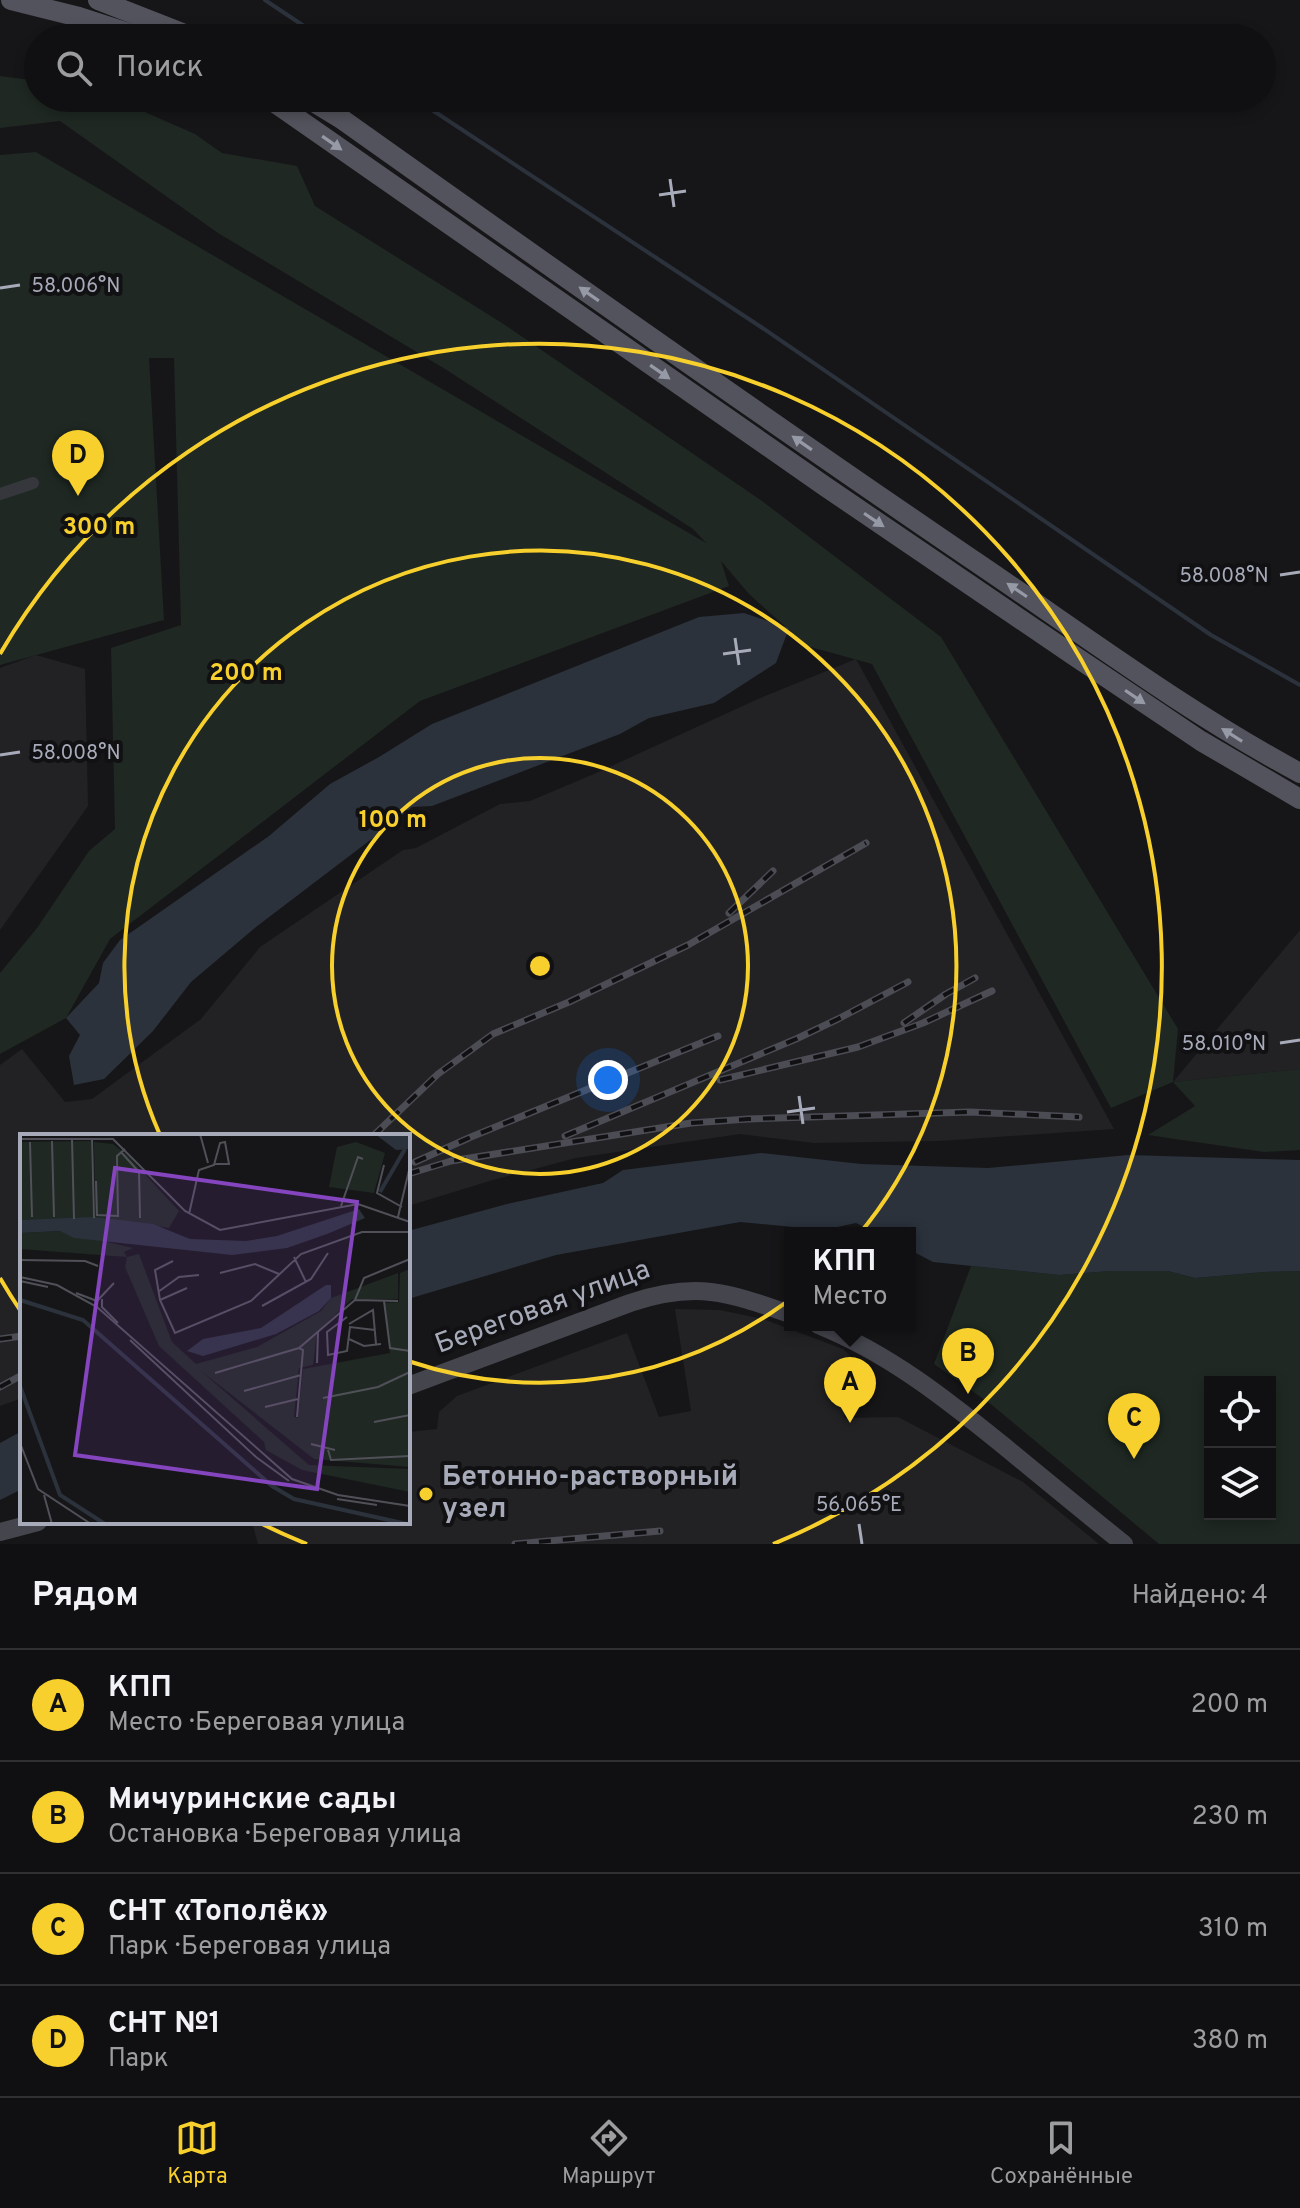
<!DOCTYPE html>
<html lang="ru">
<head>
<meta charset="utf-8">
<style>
  :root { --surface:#101012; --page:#19191b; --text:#f1f3f6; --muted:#9c9d9f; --line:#303032; --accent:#f8d02d }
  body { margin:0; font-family:Overpass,sans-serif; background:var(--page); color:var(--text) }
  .controls { position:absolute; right:24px; bottom:24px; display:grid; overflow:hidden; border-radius:0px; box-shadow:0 4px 12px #0003 }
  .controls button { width:72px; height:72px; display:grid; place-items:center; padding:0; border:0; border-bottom:2px solid var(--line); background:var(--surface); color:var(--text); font:40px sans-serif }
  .you { position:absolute; left:608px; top:1080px; width:28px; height:28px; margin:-20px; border:6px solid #fff; border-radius:50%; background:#1a73e8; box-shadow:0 0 0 12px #1a73e833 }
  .badge { display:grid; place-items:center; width:52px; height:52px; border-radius:50%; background:var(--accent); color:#111; font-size:26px; font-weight:700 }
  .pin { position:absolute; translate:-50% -66px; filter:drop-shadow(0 2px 4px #0008) }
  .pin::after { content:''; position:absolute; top:42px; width:28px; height:24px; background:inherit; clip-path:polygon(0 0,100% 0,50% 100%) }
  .popup { position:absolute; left:784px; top:1227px; width:132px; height:104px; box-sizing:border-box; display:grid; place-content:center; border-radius:0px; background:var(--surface); filter:drop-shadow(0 2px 6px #0005); font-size:26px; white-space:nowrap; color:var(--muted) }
  .popup b { font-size:30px; color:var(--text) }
  .popup::after { content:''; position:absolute; left:50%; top:100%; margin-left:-16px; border:16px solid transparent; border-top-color:var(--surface) }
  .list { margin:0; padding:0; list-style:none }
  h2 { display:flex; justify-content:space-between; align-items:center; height:104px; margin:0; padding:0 32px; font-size:34px }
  h2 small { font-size:26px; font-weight:400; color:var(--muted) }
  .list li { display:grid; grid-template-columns:52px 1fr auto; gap:24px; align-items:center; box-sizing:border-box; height:112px; padding:0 32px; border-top:2px solid var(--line) }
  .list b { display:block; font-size:30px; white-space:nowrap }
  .list p { margin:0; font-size:26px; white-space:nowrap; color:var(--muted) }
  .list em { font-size:26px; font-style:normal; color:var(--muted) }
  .icon { flex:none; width:44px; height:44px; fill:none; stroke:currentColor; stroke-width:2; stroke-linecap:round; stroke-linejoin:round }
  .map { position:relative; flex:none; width:1300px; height:1544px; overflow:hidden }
  .search { position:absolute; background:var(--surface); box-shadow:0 4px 12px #0003; left:24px; right:24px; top:24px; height:88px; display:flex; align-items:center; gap:20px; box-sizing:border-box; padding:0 28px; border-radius:44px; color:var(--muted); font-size:30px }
  .sheet { height:552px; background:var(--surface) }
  nav { display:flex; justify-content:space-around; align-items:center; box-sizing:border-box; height:112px; border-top:2px solid var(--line); background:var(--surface); font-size:22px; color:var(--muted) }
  nav a { display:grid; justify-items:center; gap:4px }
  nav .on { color:var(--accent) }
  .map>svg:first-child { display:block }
  .built { fill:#222225 }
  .green { fill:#1f2822; fill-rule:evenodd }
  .water { fill:#2b323c }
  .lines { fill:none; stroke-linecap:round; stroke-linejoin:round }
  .stream { stroke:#2b323c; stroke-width:4 }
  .street { stroke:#36373d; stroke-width:12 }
  .secondary { stroke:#44454d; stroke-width:18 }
  .primary { stroke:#52535c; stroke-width:20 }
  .rail-casing { stroke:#4b4c54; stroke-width:7 }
  .rail { stroke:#111113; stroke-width:4; stroke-dasharray:12; stroke-linecap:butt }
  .oneway { fill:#9699a6 }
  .ticks { fill:none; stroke:#a7aab8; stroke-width:3 }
  .ring { fill:none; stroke:#f8d02d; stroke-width:4 }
  .poi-dot { fill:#f8d02d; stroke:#111113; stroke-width:3 }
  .labels { text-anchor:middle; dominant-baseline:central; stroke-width:8; stroke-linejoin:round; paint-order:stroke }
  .street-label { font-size:28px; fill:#a7aab8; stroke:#111113 }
  .poi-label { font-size:28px; font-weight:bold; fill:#a7aab8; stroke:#111113; text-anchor:start }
  .inset-river { fill:none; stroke:#2b323c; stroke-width:4 }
  .inset-road { fill:none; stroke:#505158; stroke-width:2 }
  .view { fill:#8445be; fill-opacity:0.15; stroke:#8445be; stroke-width:4 }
  .inset-edge { fill:none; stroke:#a7aab8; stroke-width:4 }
  .ticks-label { font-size:20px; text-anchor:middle; fill:#a7aab8; stroke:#111113; stroke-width:8; stroke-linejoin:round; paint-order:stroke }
  .centre { fill:#f8d02d; stroke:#111113; stroke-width:4 }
  .ring-label { font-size:24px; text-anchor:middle; font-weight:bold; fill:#f8d02d; stroke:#111113; stroke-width:8; stroke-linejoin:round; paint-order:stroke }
</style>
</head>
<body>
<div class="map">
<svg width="1300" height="1544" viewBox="0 0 1300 1544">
  <rect width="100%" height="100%" fill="#161618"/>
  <g class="built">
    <polygon points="36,655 85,669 88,806 0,930 0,668"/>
    <polygon points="856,659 1114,1129 939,1141 814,1143 740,1134 576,1158 493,1180 408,1206 408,1136 22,1136 22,1398 0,1406 0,1065 22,1049 65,1102 92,1099 201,1019 260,947 403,850 416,848 500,804 530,801 594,774 758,699"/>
    <polygon points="1300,930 1300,1069 1173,1082"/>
    <polygon points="675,1309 720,1310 763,1319 843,1349 855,1360 860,1376 859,1406 844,1406 844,1418 898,1417 1023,1482 1099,1544 258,1544 252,1522 408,1522 408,1432 437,1429 439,1412 457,1396 627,1333 659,1417 691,1411"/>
  </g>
  <g class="green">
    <polygon points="0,76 38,81 38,98 113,98 195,134 222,153 297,166 315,206 502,323 762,501 941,637 1178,1029 1173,1082 1300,1069 1300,1150 1264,1152 1148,1135 1195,1106 1173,1082 1111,1108 872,664 807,646 749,594 721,561 729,586 420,701 110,939 66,1018 0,1054 0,973 37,928 89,851 115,829 111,648 181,625 174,358 149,358 164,620 0,665 0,155 36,152 706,543 693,529 445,369 218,233 60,121 0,128"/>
    <path d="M971,1266L1059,1275L1110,1271H1168L1195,1278L1264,1272L1300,1271V1544H1159L992,1405L934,1364ZM1210,1382H1270V1514H1210Z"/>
  </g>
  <g class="water">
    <polygon points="744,613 789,628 776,663 714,703 649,718 620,734 432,806 412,807 373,838 256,927 191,982 153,1031 104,1079 74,1085 69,1056 80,1035 66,1018 99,983 103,963 120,940 269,836 330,784 379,757 432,724 699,617"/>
    <polygon points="761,1153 861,1164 988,1168 1128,1155 1300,1160 1300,1271 1264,1272 1195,1278 1168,1271 1110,1271 1059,1275 933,1262 910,1250 910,1233 876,1233 856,1223 824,1230 740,1222 556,1255 408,1299 408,1231 507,1204 603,1183 623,1170"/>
    <polygon points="22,1431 22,1489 0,1500 0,1443"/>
  </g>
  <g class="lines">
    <g class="stream">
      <polyline points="265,0 322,38"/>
      <polyline points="414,98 761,327 1211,635 1300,685"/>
    </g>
    <polyline class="street" points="0,494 33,483"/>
    <g class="secondary">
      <path d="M818,1325C888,1353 946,1399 1004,1446C1044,1479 1084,1512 1124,1544"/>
      <path d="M408,1386L630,1303C696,1281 727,1292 790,1314"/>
      <polyline points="0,1532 38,1522"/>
    </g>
    <g class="primary">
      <polyline points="11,0 79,17 144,38"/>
      <polyline points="98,0 195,38"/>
      <polyline points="268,98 826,487 1070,653 1201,741 1300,799"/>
      <path d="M307,98L343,120C550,267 757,413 967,556C1077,630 1183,710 1300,773"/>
    </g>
    <g class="rail-casing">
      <g id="rail">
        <polyline points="729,913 773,871"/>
        <polyline points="904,1023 946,994 975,978"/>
        <polyline points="720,1080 858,1047 923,1023 992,991"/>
        <polyline points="373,1136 438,1074 493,1034 569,1002 688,945 866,843"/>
        <polyline points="565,1136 796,1039 838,1019 908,982"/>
        <polyline points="415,1162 471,1137 718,1036"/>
        <polyline points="408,1174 451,1161 691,1123 748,1119 970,1112 1079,1117"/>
        <polyline points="0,1339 22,1336"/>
        <polyline points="0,1387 22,1375"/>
        <polyline points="515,1544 660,1531"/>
      </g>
    </g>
    <use href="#rail" class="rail"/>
  </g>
  <defs><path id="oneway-solid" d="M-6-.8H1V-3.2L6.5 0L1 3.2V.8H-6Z" transform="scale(2)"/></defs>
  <g class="oneway">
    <use href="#oneway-solid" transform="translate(332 143) rotate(35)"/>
    <use href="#oneway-solid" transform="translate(589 294) rotate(-145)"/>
    <use href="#oneway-solid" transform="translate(660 372) rotate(35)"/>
    <use href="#oneway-solid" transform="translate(802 443) rotate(-145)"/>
    <use href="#oneway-solid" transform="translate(874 520) rotate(34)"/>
    <use href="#oneway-solid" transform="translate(1017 590) rotate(-146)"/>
    <use href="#oneway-solid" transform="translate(1135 697) rotate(34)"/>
    <use href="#oneway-solid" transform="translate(1232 735) rotate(-148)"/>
  </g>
  <path class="ticks" d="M670,179L674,207M659,195L686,191M0,288L20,285M1280,575L1300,572M735,638L739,665M723,654L751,650M0,755L20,752M1280,1043L1300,1040M799,1096L803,1124M787,1112L815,1108M859,1524L862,1544"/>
  <g class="ring">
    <circle cx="540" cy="966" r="208"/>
    <path d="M160 1135A416 416 0 1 1 408 1361"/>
    <path d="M307 1544A623 623 0 0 1 262 1524M20 1310A623 623 0 0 1 0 1278M0 654A623 623 0 1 1 773 1544"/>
  </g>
  <circle class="poi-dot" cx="426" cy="1494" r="8"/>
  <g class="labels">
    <g class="street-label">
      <text transform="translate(543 1308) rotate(-20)">Береговая улица</text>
    </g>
    <g class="poi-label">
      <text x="442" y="1478">Бетонно-растворный<tspan x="442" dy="32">узел</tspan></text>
    </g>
  </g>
  <g transform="translate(20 1134)">
    <rect width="390" height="390" fill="#161618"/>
    <path d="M71,7L73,85L0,86V8ZM74,8L93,10L108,22L159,77L149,94L75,83ZM336,8L365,19L354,59L309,53L317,13ZM40,97L113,114L104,118L107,123L119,120L152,208L176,230L237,213L301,177L311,164L378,139V165H332L297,198L293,231L279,234L274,283L278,284L283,235L370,219L364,169L379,168L380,139L390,135V333L294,325L181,237L289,331L390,335V358L282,336L246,316L244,308L139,212L105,133L107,123L0,115V99Z" fill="#1f2822"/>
    <path d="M355,0H390V15L376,16ZM339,75L345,84L307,100L267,114L212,121L54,104L40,97L0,99V86L75,83L133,90L170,105L226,107L257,102ZM306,151H311V164L299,177L256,200L183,222L167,217L183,205L241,194Z" fill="#2b323c"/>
    <path class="inset-river" d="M360,58L385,15M0,166L63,186L252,352L274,365L387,390M0,252L40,361L85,390"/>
    <path class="inset-road" d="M180,0L188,29M72,4L74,84M0,5H93L165,77L200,96L338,70L390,88M52,5L54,85M32,7L34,83M10,8L12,83M101,18L119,38L120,84M364,31L357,59L382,73M76,47L77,81L98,82L97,22L105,15M321,72L338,23L343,25M169,80L179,36L194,31L200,9L205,8L209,30H194M378,83L390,32M274,123L286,148M0,126L65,127L78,132M153,127L135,136L140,166L155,199L231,167L281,120L342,98H390M200,139L235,130L259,140M0,143L37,151L77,173L272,345L318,361L390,372M0,147L28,153M138,158L159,143L179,141M56,159L77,167L94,149M82,165V173L98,189M140,166L167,154M335,166L378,167M364,167L370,214L390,217M242,172L291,145L308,119M327,183L307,198L308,221L327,217L330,193L355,196M329,190L353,176L356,210M329,205L344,212L361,210M110,206L236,323L269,347M297,229L298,198M195,239L279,214L335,166L344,144L390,125M224,257L281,241M303,264L358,253L390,238M245,273L278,265M277,283L283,216L279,214M354,288L390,281M0,309L18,355L71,390M291,310L315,316M308,316L311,326L390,322M24,361L32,390M317,365L357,371"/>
    <path class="view" d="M95,34L337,68L297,355L55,321Z"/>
    <rect width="390" height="390" class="inset-edge"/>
  </g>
  <g class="ticks-label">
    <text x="76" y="292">58.006°N</text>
    <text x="1224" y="582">58.008°N</text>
    <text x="76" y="759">58.008°N</text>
    <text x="1224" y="1050">58.010°N</text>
    <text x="859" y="1511">56.065°E</text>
  </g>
  <circle cx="540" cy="966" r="12" class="centre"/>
  <g class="ring-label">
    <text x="99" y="534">300 m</text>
    <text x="246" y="680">200 m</text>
    <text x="393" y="827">100 m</text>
  </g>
</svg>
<div class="controls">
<button><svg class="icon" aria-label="locate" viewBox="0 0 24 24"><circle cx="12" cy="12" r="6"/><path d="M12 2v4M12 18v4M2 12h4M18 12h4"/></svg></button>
<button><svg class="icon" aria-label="layers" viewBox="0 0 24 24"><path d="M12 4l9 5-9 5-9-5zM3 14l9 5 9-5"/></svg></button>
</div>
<div class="you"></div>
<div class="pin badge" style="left:850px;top:1423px">A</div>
<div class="popup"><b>КПП</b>Место</div>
<div class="pin badge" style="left:968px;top:1394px">B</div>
<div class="pin badge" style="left:1134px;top:1459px">C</div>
<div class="pin badge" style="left:78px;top:496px">D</div>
<div class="search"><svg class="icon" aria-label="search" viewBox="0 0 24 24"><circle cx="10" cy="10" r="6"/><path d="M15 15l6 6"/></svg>Поиск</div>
</div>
<section class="sheet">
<h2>Рядом<small>Найдено: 4</small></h2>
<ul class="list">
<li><span class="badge">A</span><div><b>КПП</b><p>Место · Береговая улица</p></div><em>200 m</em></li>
<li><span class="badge">B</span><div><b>Мичуринские сады</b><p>Остановка · Береговая улица</p></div><em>230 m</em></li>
<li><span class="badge">C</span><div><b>СНТ «Тополёк»</b><p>Парк · Береговая улица</p></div><em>310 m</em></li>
<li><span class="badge">D</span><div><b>СНТ №1</b><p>Парк</p></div><em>380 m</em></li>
</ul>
</section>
<nav>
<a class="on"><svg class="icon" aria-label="map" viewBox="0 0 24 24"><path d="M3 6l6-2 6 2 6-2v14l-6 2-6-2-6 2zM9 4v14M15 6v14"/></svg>Карта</a>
<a><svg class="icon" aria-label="directions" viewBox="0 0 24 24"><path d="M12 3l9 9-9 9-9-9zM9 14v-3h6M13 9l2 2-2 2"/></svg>Маршрут</a>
<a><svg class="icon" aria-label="saved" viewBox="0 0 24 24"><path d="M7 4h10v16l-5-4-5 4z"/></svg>Сохранённые</a>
</nav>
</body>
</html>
